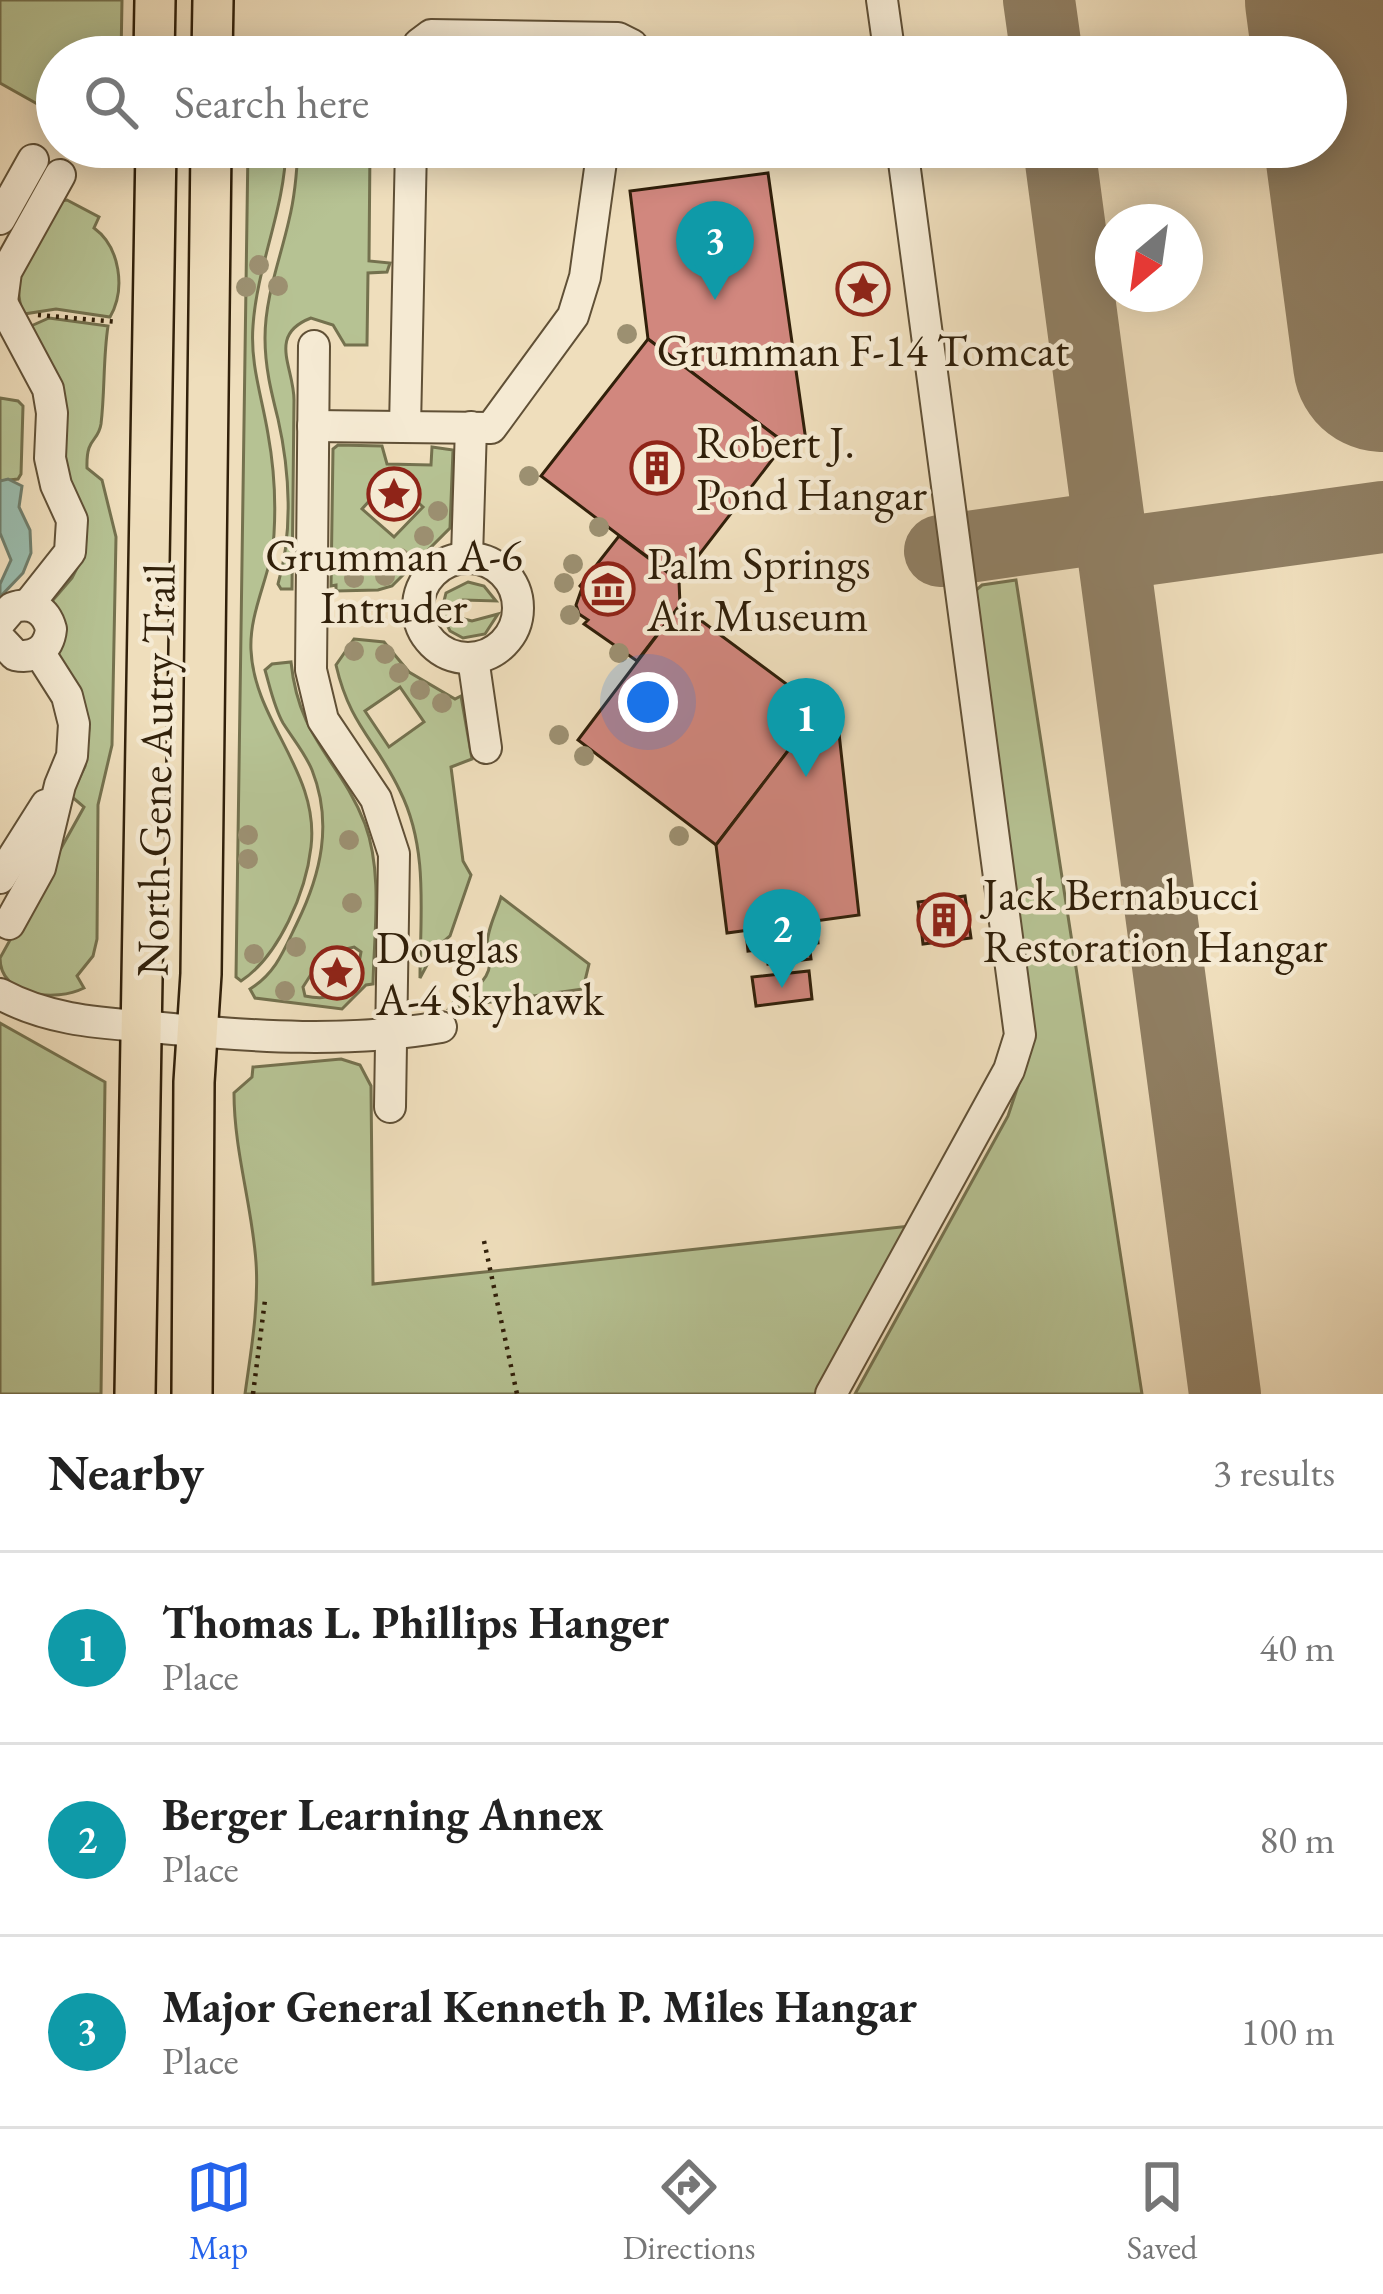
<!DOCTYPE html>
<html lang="en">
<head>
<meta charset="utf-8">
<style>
  :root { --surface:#fff; --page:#f6f6f6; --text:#222; --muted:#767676; --line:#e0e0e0; --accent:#2563eb }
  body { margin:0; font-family:"EB Garamond",serif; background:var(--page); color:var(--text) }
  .compass { position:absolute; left:1095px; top:204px; width:108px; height:108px; border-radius:50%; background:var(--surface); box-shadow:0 6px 30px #0003; rotate:209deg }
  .you { position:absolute; left:648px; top:702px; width:42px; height:42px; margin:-30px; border:9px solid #fff; border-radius:50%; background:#1a73e8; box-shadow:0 0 0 18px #1a73e833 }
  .badge { display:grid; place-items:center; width:78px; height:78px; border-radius:50%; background:var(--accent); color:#fff; font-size:39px; font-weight:700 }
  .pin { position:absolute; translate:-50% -99px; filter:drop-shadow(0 3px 6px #0008) }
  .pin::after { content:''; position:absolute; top:63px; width:42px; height:36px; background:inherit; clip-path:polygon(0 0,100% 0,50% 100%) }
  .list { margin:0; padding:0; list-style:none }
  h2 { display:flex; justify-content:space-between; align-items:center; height:156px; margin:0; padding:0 48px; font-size:51px }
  h2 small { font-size:39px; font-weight:400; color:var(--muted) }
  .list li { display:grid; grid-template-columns:78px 1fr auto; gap:36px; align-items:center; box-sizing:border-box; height:192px; padding:0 48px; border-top:3px solid var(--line) }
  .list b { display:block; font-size:45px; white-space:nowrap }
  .list p { margin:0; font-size:39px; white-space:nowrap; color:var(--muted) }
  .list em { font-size:39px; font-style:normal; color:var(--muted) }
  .icon { flex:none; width:66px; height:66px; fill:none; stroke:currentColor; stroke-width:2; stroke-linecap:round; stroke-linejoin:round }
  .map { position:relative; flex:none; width:1383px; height:1394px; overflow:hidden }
  .search { position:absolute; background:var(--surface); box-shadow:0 6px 30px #0003; left:36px; right:36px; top:36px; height:132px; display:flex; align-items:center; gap:30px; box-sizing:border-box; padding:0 42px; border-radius:66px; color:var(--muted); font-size:45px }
  .sheet { height:732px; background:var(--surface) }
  nav { display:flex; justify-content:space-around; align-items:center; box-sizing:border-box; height:168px; border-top:3px solid var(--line); background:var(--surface); font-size:33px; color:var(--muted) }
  nav a { display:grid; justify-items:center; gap:6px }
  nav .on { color:var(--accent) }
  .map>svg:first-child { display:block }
  .green { fill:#b6c293; stroke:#74714e; stroke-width:3; fill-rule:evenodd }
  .water { fill:#9abcad; stroke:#707e6c; stroke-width:3 }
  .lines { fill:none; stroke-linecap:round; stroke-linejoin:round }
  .taxiway { stroke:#907f63; stroke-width:72 }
  .runway { stroke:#907f63; stroke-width:180 }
  .building { fill:#d1877e; stroke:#31200a; stroke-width:3 }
  .minor-casing { stroke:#605036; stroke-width:34 }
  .major-casing { stroke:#31200a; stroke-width:44 }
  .path { stroke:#31200a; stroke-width:4.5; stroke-dasharray:3 6; stroke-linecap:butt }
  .minor { stroke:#f5ead3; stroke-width:30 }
  .major { stroke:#efdebc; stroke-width:39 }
  .tree { fill:#9c9071 }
  .labels { text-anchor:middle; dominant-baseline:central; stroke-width:9; stroke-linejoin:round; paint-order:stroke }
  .poi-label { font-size:45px; fill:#31200a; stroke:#f5ead3; text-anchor:start }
  .street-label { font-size:45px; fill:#31200a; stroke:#f5ead3 }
</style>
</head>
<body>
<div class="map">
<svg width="1383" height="1394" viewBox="0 0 1383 1394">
  <rect width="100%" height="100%" fill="#efdebc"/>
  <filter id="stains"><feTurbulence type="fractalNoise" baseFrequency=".00167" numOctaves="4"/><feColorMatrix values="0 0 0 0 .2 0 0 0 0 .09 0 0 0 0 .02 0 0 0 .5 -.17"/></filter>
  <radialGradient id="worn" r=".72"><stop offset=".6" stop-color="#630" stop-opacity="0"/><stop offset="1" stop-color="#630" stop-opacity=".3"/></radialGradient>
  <g class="green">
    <polygon points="0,0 122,0 121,57 57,57 57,115 0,83"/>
    <path d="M248,147H286C285,209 257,265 253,326C250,364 262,397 268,434C274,467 276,501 274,534C272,574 249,610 251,650C254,722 320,772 311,847C306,892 279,956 241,981L236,977Z"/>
    <path d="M298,147H370L369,261L390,263L387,272L368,273L367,345H345L333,325L311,318C267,335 294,367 294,400L292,589H281L278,584C293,533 290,472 278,419C271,391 265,367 265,338C265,297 280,260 289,220C295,196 297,171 298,147Z"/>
    <path d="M67,200L99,217L94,228C120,247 126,289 110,317L56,309L24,314C5,274 41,236 61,201Z"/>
    <path d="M49,318L108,326C103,359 105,391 101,424C98,443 86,436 87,468L102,480L116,537L112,745L98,805L97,939L93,956L77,976L84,988C56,1002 0,997 0,958L84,807L71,796L85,766L89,728L86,712L58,660L53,600L72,578L85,552L87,518L69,478L31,326Z"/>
    <polygon points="0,398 18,401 23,406 21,474 18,479 0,481"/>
    <path d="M338,445L382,446L387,464L431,465L432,447L453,450L450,528L392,586L378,590L336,591V585L331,586L333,449ZM391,477L423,507L394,537L362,509Z"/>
    <polygon points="1016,580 1142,1394 855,1394 1008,1116 1035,1035 974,592 982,585"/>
    <polygon points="468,582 484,586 496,601 463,600 458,608 460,618 472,621 498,614 485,634 463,638 450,631 441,613 446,593"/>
    <path d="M354,639L384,642L409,672L455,699L461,696L472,759L451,767L463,861L471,875L450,936L436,948L420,978C420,915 429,849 400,791C376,740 350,726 336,665ZM400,687L424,722L389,747L365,711Z"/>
    <path d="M291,662C299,741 340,759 365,824C383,873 374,933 373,984L366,985L342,1009L255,998L250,989C276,973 284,950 297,923C321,874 333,823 312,770C305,753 293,739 283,723C274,707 270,687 265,670L272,664ZM354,947L361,952C356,984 341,1004 305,996L303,987L324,954Z"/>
    <path d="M501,897L589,964L583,989L449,1008C458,993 477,992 486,976C493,964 487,959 487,947C486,932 497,911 501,897Z"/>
    <polygon points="0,1023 105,1082 101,1394 0,1394"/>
    <path d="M341,1059L360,1065L371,1086L373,1284L910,1226L818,1394H245C251,1350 259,1307 256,1262C252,1205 234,1151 234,1093L252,1077L253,1067Z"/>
  </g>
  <polygon class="water" points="8,479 22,486 19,507 30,530 31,553 23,573 0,597 0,584 11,560 0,533 0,481"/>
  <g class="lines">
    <g class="taxiway">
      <polyline points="1039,0 1047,57"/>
      <polyline points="1059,147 1225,1394"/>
      <polyline points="940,551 1109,527"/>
      <polyline points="1113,554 1383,517"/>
    </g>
    <polyline class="runway" points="1335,0 1383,362"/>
  </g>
  <g class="building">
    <polygon points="667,147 764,147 668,159"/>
    <polygon points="768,173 806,441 785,443 648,339 630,191"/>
    <polygon points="648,339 785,443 679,581 541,476"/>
    <polygon points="619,536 679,581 680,605 637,661 584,624 588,620 579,614 576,605 582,588 580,586"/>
    <polygon points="680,605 820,709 716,845 578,740"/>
    <polygon points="836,706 859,915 727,933 716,845 820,709"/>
    <polygon points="965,896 971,938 923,944 918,902"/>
    <polygon points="816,921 818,943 748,951 746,931"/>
    <polygon points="809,944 811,959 768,964 766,949"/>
    <polygon points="809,971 812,999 756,1006 752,977"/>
  </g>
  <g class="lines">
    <g class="minor-casing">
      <g id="minor">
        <polyline points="882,0 890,57"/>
        <polyline points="414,57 419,44 431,35 618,38 632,45 640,57"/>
        <polyline points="652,57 697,53"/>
        <polyline points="0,219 33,160"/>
        <polyline points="0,299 48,389 52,413 50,458 56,485 72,520 70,552 28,605"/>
        <polyline points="2,302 6,272 60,175"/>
        <polyline points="314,346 311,670 323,720 376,799 394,854 390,1107"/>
        <polyline points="313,426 491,428 573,316 585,277 603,147"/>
        <polyline points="405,427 411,147"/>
        <polyline points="467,557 471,427"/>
        <circle cx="468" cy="608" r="50"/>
        <path d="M0,622L12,608C31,601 46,610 51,629C49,649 35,659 15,655L0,639"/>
        <polyline points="473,658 486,748"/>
        <polyline points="0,878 46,805"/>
        <polyline points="9,924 40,868 60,785 72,756 74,724 67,696 39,652"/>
        <path d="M0,994C52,1022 105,1023 162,1028C256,1037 349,1043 441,1027"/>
        <polyline points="831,1394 1009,1070 1020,1035 902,147"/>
      </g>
    </g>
    <g class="major-casing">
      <g id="major">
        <polyline points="154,57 155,0"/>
        <polyline points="212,57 213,0"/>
        <polyline points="135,1394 156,147"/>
        <polyline points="192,1394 194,1082 201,974 211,147"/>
      </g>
    </g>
    <g class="path">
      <polyline points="38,315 118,322"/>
      <polyline points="484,1241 517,1394"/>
      <polyline points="253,1394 265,1300"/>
    </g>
    <use href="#minor" class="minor"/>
    <use href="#major" class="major"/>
  </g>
  <g class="tree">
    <circle cx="259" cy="265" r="10"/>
    <circle cx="278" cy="286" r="10"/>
    <circle cx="246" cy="287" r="10"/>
    <circle cx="627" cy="334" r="10"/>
    <circle cx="529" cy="476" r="10"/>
    <circle cx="438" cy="511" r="10"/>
    <circle cx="599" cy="527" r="10"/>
    <circle cx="424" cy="536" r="10"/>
    <circle cx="400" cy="558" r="10"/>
    <circle cx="573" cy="564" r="10"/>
    <circle cx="385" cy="576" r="10"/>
    <circle cx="354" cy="578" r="10"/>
    <circle cx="564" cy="583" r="10"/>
    <circle cx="570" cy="615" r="10"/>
    <circle cx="354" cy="651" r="10"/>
    <circle cx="619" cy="653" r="10"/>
    <circle cx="385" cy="654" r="10"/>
    <circle cx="399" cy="673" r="10"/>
    <circle cx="420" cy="690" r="10"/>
    <circle cx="442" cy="703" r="10"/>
    <circle cx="559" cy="735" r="10"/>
    <circle cx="584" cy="756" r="10"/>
    <circle cx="248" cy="835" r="10"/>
    <circle cx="679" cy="836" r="10"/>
    <circle cx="349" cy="840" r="10"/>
    <circle cx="248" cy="859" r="10"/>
    <circle cx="352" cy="903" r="10"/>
    <circle cx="296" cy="947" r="10"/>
    <circle cx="254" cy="954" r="10"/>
    <circle cx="285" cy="991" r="10"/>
  </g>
  <defs>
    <g id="sight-ring" transform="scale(2.7)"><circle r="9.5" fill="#f5ead3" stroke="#8f2418" stroke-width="1.5"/><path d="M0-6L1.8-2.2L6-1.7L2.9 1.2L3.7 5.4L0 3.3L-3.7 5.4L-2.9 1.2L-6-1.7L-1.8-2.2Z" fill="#8f2418"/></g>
    <g id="building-ring" transform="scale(2.7)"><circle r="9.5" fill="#f5ead3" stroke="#8f2418" stroke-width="1.5"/><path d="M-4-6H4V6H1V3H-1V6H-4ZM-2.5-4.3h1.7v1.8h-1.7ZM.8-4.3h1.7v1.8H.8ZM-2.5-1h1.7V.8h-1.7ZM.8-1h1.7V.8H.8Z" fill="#8f2418"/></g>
    <g id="museum-ring" transform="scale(2.7)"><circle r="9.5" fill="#f5ead3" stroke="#8f2418" stroke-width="1.5"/><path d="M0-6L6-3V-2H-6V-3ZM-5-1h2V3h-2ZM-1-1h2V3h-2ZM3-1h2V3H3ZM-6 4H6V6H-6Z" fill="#8f2418"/></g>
  </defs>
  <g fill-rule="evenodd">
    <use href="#sight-ring" x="863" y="289"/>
    <use href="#building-ring" x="657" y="468"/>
    <use href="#sight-ring" x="394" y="494"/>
    <use href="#museum-ring" x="608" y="589"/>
    <use href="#building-ring" x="944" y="920"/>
    <use href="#sight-ring" x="337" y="973"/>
  </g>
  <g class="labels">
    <g class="poi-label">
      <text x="863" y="350" text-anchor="middle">Grumman F-14 Tomcat</text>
      <text x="696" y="442">Robert J.<tspan x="696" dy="52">Pond Hangar</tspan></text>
      <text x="394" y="555" text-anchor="middle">Grumman A-6<tspan x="394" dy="52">Intruder</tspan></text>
      <text x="647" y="563">Palm Springs<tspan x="647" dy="52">Air Museum</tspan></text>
      <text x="983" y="894">Jack Bernabucci<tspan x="983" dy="52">Restoration Hangar</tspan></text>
      <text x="376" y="947">Douglas<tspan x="376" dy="52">A-4 Skyhawk</tspan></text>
    </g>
    <g class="street-label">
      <text transform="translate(155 770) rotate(-89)">North Gene Autry Trail</text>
    </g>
  </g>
  <rect width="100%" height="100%" filter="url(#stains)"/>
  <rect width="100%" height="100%" fill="url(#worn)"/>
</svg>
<svg class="compass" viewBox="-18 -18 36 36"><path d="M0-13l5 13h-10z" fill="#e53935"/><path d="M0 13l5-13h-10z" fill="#767676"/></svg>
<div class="you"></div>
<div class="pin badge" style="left:806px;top:777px;background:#0f9aa8">1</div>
<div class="pin badge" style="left:782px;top:988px;background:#0f9aa8">2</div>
<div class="pin badge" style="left:715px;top:300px;background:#0f9aa8">3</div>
<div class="search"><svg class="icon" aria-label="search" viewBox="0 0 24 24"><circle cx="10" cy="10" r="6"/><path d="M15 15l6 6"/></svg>Search here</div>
</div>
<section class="sheet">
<h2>Nearby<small>3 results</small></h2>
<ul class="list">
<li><span class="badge" style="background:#0f9aa8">1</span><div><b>Thomas L. Phillips Hanger</b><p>Place</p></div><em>40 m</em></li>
<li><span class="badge" style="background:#0f9aa8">2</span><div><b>Berger Learning Annex</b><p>Place</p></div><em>80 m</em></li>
<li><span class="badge" style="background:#0f9aa8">3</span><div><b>Major General Kenneth P. Miles Hangar</b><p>Place</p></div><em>100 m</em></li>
</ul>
</section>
<nav>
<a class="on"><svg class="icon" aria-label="map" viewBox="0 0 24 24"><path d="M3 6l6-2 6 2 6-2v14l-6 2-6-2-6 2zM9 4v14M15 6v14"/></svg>Map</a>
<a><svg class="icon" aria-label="directions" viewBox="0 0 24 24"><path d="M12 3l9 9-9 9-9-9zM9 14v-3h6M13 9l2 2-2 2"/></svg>Directions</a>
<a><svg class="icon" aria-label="saved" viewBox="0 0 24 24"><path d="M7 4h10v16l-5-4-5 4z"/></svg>Saved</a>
</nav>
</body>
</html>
